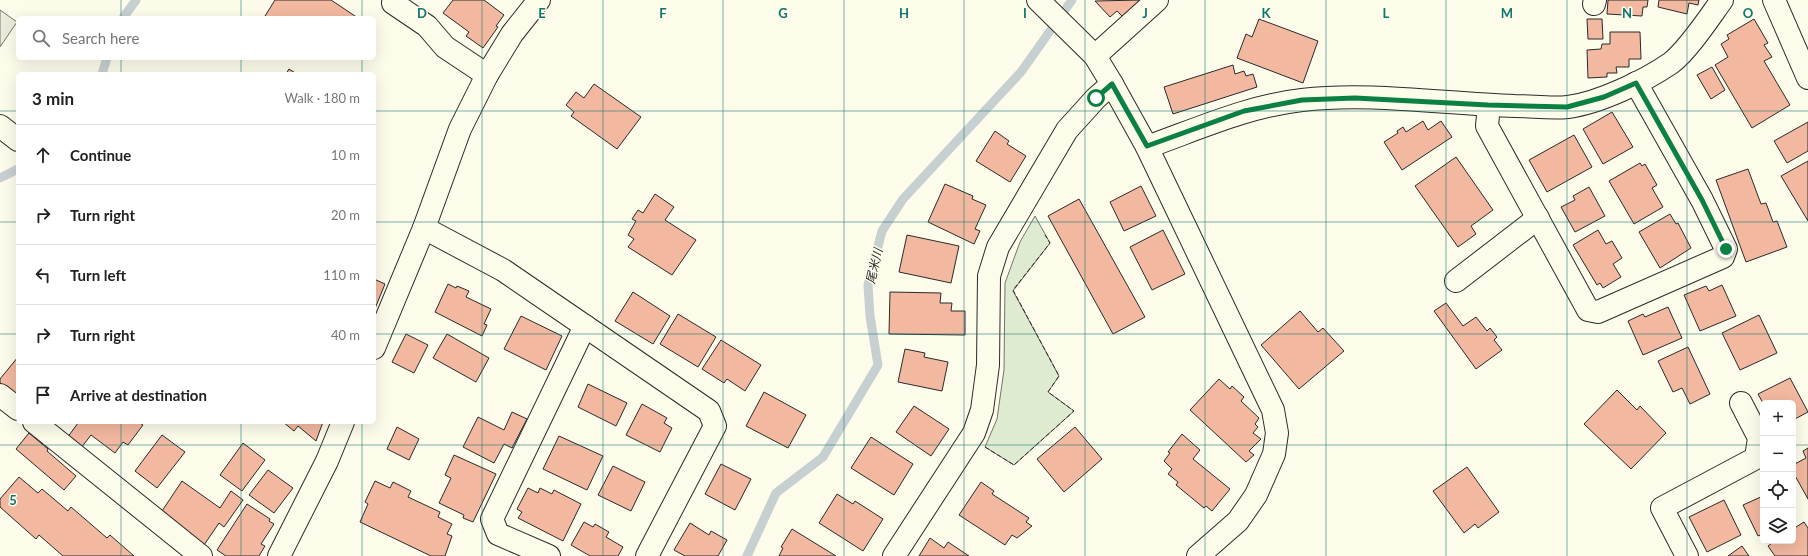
<!DOCTYPE html>
<html lang="en">
<head>
<meta charset="utf-8">
<style>
  :root { --surface:#fff; --page:#f6f6f6; --text:#222; --muted:#767676; --line:#e0e0e0 }
  body { margin:0; font-family:Lato,"Noto Sans JP",sans-serif; background:var(--page); color:var(--text) }
  .controls { position:absolute; right:12px; bottom:12px; display:grid; overflow:hidden; border-radius:6px; box-shadow:0 4px 16px #0002 }
  .controls button { width:36px; height:36px; display:grid; place-items:center; padding:0; border:0; border-bottom:1px solid var(--line); background:var(--surface); color:var(--text); font:20px sans-serif }
  .stop { position:absolute; width:12px; height:12px; margin:-9px; border:3px solid #0b8043; border-radius:50%; background:#fff }
  .stop.end { background:#0b8043; border-color:#fff; box-shadow:0 1px 4px #0008 }
  .list { margin:0; padding:0; list-style:none }
  h2 { display:flex; justify-content:space-between; align-items:center; height:52px; margin:0; padding:0 16px; font-size:17px }
  h2 small { font-size:13px; font-weight:400; color:var(--muted) }
  .list li { display:grid; grid-template-columns:26px 1fr auto; gap:12px; align-items:center; box-sizing:border-box; height:60px; padding:0 16px; border-top:1px solid var(--line) }
  .list b { display:block; font-size:15px; white-space:nowrap }
  .list em { font-size:13px; font-style:normal; color:var(--muted) }
  .icon { flex:none; width:22px; height:22px; fill:none; stroke:currentColor; stroke-width:2; stroke-linecap:round; stroke-linejoin:round }
  .map { position:relative; flex:none; width:1808px; height:556px; overflow:hidden }
  .search { position:absolute; background:var(--surface); box-shadow:0 4px 16px #0002; left:16px; top:16px; width:360px; height:44px; display:flex; align-items:center; gap:10px; box-sizing:border-box; padding:0 14px; border-radius:6px; color:var(--muted); font-size:15px }
  .panel { position:absolute; background:var(--surface); box-shadow:0 4px 16px #0002; left:16px; top:72px; width:360px; height:352px; border-radius:6px }
  .map>svg:first-child { display:block }
  .green { fill:#deebd1; stroke:#74746e }
  .parking { fill:#eceadb; stroke:#74746e }
  .lines { fill:none; stroke-linecap:round; stroke-linejoin:round }
  .stream { stroke:#c7d0d0; stroke-width:9 }
  .building { fill:#f2b8a0; stroke:#2b2b2b }
  .minor-casing { stroke:#2b2b2b; stroke-width:24 }
  .minor { stroke:#fdfbea; stroke-width:22 }
  .fence { stroke:#2b2b2b; stroke-width:1; stroke-dasharray:5 2; stroke-linecap:butt }
  .route { stroke:#0b8043; stroke-width:5 }
  .grid { fill:none; stroke:#0f766e; stroke-width:1; stroke-opacity:0.55 }
  .labels { text-anchor:middle; dominant-baseline:central; stroke-width:3; stroke-linejoin:round; paint-order:stroke }
  .water-label { font-size:12px; font-style:italic; fill:#2b2b2b; stroke:#fdfbea }
  .grid-label { font-size:13px; text-anchor:middle; font-weight:bold; fill:#0f766e; stroke:#fdfbea; stroke-width:3; stroke-linejoin:round; paint-order:stroke }
</style>
</head>
<body>
<div class="map">
<svg width="1808" height="556" viewBox="0 0 1808 556">
  <rect width="100%" height="100%" fill="#fdfbea"/>
  <polygon class="green" points="1035,216 1050,243 1013,291 1059,376 1048,392 1074,411 1014,465 985,447 997,419 1004,370 1005,283 1020,242"/>
  <polygon class="parking" points="0,10 17,22 0,47"/>
  <g class="lines">
    <g class="stream">
      <polyline points="123,18 136,0"/>
      <polyline points="102,74 107,58"/>
      <polyline points="0,178 18,169"/>
      <polyline points="747,556 776,493 823,457 878,365 870,316 868,285 882,231 903,199 1021,72 1072,0"/>
    </g>
  </g>
  <g class="building">
    <polygon points="275,0 331,0 358,18 268,18 265,16"/>
    <polygon points="453,0 484,0 504,15 496,26 498,27 483,48 466,36 469,32 443,13"/>
    <polygon points="1141,0 1123,17 1117,11 1110,17 1095,1"/>
    <polygon points="1608,0 1648,0 1647,7 1643,7 1642,16 1607,14"/>
    <polygon points="1659,0 1699,0 1698,5 1689,3 1687,14 1658,7"/>
    <polygon points="1259,19 1318,41 1303,83 1237,58 1246,34 1252,37"/>
    <polygon points="1587,19 1602,19 1603,39 1588,39"/>
    <polygon points="1754,19 1768,43 1764,45 1772,57 1764,61 1790,105 1752,128 1715,65 1728,57 1721,44 1729,39 1727,35"/>
    <polygon points="1610,32 1640,32 1641,59 1629,59 1629,67 1616,67 1617,73 1607,73 1607,77 1588,78 1587,50 1601,49 1602,44 1610,44"/>
    <polygon points="1233,65 1235,74 1244,71 1246,76 1253,74 1257,87 1173,114 1164,87"/>
    <polygon points="1712,67 1725,90 1711,99 1697,75"/>
    <polygon points="289,69 297,74 286,74"/>
    <polygon points="594,84 641,117 617,149 571,116 574,112 566,105 576,92 584,98"/>
    <polygon points="1612,112 1633,147 1603,164 1583,129"/>
    <polygon points="1423,121 1428,130 1441,121 1452,137 1402,170 1384,142 1398,133 1397,131 1403,127 1406,132"/>
    <polygon points="1808,122 1808,151 1787,163 1774,141"/>
    <polygon points="995,131 1009,141 1007,144 1026,156 1010,182 976,161"/>
    <polygon points="1574,135 1592,167 1547,192 1529,160"/>
    <polygon points="1456,157 1493,210 1471,226 1476,234 1458,247 1415,186"/>
    <polygon points="1808,161 1808,221 1781,176"/>
    <polygon points="1640,163 1642,166 1645,164 1657,185 1652,188 1663,207 1634,224 1609,181"/>
    <polygon points="1748,169 1761,204 1766,203 1773,222 1777,221 1787,247 1746,262 1716,180"/>
    <polygon points="945,184 973,196 972,199 986,205 975,229 980,231 974,244 928,222"/>
    <polygon points="1141,186 1156,216 1124,231 1110,202"/>
    <polygon points="1589,187 1605,216 1575,232 1561,207 1575,200 1573,196"/>
    <polygon points="655,194 674,207 665,220 696,240 672,275 628,247 634,239 628,235 636,221 632,219 638,210 643,213"/>
    <polygon points="1079,199 1145,317 1113,334 1048,216"/>
    <polygon points="1670,214 1676,224 1678,223 1691,248 1660,268 1639,232"/>
    <polygon points="1163,230 1185,274 1152,290 1130,247"/>
    <polygon points="1598,230 1606,244 1612,241 1622,258 1613,264 1621,277 1603,288 1600,283 1597,285 1573,245"/>
    <polygon points="907,235 959,246 951,283 899,272"/>
    <polygon points="374,279 385,284 374,311"/>
    <polygon points="448,284 456,288 457,286 469,291 466,297 491,309 484,324 487,325 482,336 435,312"/>
    <polygon points="1722,285 1736,316 1700,331 1684,295 1706,286 1709,291"/>
    <polygon points="633,292 670,316 653,344 615,321"/>
    <polygon points="890,292 941,293 940,303 952,303 951,311 965,311 965,335 889,334"/>
    <polygon points="1446,303 1463,326 1476,317 1487,331 1490,328 1497,337 1494,340 1502,350 1476,369 1434,311"/>
    <polygon points="1668,307 1682,338 1643,355 1628,321 1643,314 1645,317"/>
    <polygon points="1300,311 1318,332 1323,328 1344,351 1299,389 1261,345"/>
    <polygon points="678,314 716,337 698,367 660,344"/>
    <polygon points="1759,315 1777,353 1740,370 1722,333"/>
    <polygon points="521,316 562,336 546,370 504,349"/>
    <polygon points="406,334 428,345 414,373 392,362"/>
    <polygon points="447,334 489,358 476,382 433,358"/>
    <polygon points="721,340 761,365 745,391 727,379 724,383 702,369"/>
    <polygon points="1688,347 1710,394 1690,404 1682,388 1673,392 1658,361"/>
    <polygon points="905,349 925,353 924,357 948,362 942,391 898,382"/>
    <polygon points="18,357 18,397 0,383 0,379"/>
    <polygon points="1790,378 1808,412 1793,420 1793,403 1763,403 1758,394"/>
    <polygon points="1219,379 1230,389 1232,386 1244,397 1241,401 1259,418 1255,424 1258,427 1253,433 1261,439 1249,451 1254,455 1246,462 1190,410"/>
    <polygon points="588,384 627,403 616,426 578,407"/>
    <polygon points="1617,390 1637,410 1640,406 1666,433 1631,469 1584,424"/>
    <polygon points="764,392 806,415 788,448 746,426"/>
    <polygon points="642,404 667,418 664,423 672,428 660,452 626,435"/>
    <polygon points="914,406 949,429 931,456 896,432"/>
    <polygon points="512,412 527,419 512,448 504,444 494,463 463,447 478,417 504,430"/>
    <polygon points="76,422 138,422 143,425 128,445 123,442 115,453 91,435 81,448 67,438 78,423"/>
    <polygon points="283,422 323,422 316,441 298,426 294,431"/>
    <polygon points="397,427 419,439 409,460 387,449"/>
    <polygon points="1075,427 1102,459 1064,492 1037,459"/>
    <polygon points="29,433 48,449 47,451 76,476 64,490 16,449"/>
    <polygon points="1182,434 1200,450 1193,459 1230,489 1212,511 1206,506 1204,508 1176,485 1178,482 1168,474 1172,469 1164,461 1170,453 1168,452"/>
    <polygon points="162,435 185,452 157,488 135,471"/>
    <polygon points="559,436 603,456 587,490 543,469"/>
    <polygon points="871,437 913,464 894,495 851,468"/>
    <polygon points="243,443 265,460 242,491 220,475"/>
    <polygon points="1808,448 1808,499 1793,472 1793,465 1806,458 1803,451"/>
    <polygon points="454,455 496,474 473,522 463,518 464,515 439,503 451,478 445,475"/>
    <polygon points="721,464 751,479 735,510 705,494"/>
    <polygon points="613,466 645,482 631,511 598,495"/>
    <polygon points="1467,467 1499,512 1478,528 1475,524 1464,533 1433,491"/>
    <polygon points="268,470 293,488 274,513 249,495"/>
    <polygon points="19,477 38,493 42,489 68,511 71,507 107,538 110,535 134,556 63,556 39,535 36,539 0,507 0,499"/>
    <polygon points="182,481 220,508 231,491 243,500 224,527 219,523 204,545 160,514"/>
    <polygon points="375,481 390,488 393,482 411,491 408,497 440,512 438,517 452,524 447,534 452,536 445,556 431,556 360,522 368,504 365,502"/>
    <polygon points="981,482 994,491 992,494 1029,518 1026,522 1032,526 1017,538 1012,535 1005,545 959,515"/>
    <polygon points="528,488 538,493 540,488 552,494 554,490 581,504 563,541 518,518 522,512 517,509"/>
    <polygon points="837,494 853,504 855,501 883,519 863,551 819,523"/>
    <polygon points="1763,496 1763,534 1758,536 1743,505"/>
    <polygon points="1724,500 1741,535 1707,552 1689,517"/>
    <polygon points="247,504 270,519 269,521 274,524 261,544 265,546 259,556 226,556 217,550"/>
    <polygon points="584,522 593,527 595,524 609,532 606,537 623,547 618,556 590,556 571,545"/>
    <polygon points="1804,522 1808,528 1808,556 1775,556 1768,546 1775,541 1793,541 1793,529"/>
    <polygon points="690,523 709,535 711,531 727,540 718,556 685,556 674,550"/>
    <polygon points="792,529 836,556 779,556 783,548 781,547"/>
    <polygon points="930,538 944,548 948,542 969,556 919,556"/>
    <polygon points="1742,546 1749,556 1728,556"/>
  </g>
  <g class="lines">
    <g class="minor-casing">
      <g id="minor">
        <polyline points="1038,0 1095,56 1112,84 1147,147 1273,410 1277,433 1274,454 1256,495 1238,521 1198,556"/>
        <polyline points="1774,0 1808,78"/>
        <polyline points="393,3 427,26 445,47 487,75"/>
        <polyline points="1594,4 1595,0"/>
        <polyline points="1095,56 1157,0"/>
        <polyline points="1489,105 1487,126 1588,310 1598,312 1723,257 1726,249 1702,200 1636,83"/>
        <polyline points="0,126 18,140"/>
        <path d="M1147,147C1198,129 1248,106 1302,100C1370,92 1445,104 1515,106C1532,106 1551,109 1568,107C1599,103 1645,81 1671,63C1688,50 1709,18 1722,0"/>
        <polyline points="424,228 503,270 709,411 715,426 647,556"/>
        <polyline points="1456,281 1538,218"/>
        <polyline points="374,348 424,228 460,129 487,75 512,34 539,0"/>
        <polyline points="0,395 18,409"/>
        <polyline points="34,422 201,556"/>
        <polyline points="279,556 327,461 343,422"/>
        <polyline points="549,556 498,534 492,519 585,326"/>
        <polyline points="894,556 974,433 982,410 988,365 989,276 998,247 1067,130 1096,98 1112,84"/>
        <polyline points="1687,556 1662,508 1756,458 1759,438 1741,403"/>
      </g>
    </g>
    <use href="#minor" class="minor"/>
    <polyline class="fence" points="985,447 1014,465 1074,411 1048,392 1059,376 1013,290 1050,243 1045,235"/>
  </g>
  <g class="lines">
    <polyline class="route" points="1096,98 1112,84 1147,146 1244,111 1302,100 1355,98 1488,105 1567,107 1604,97 1636,83 1702,200 1726,249"/>
  </g>
  <path class="grid" d="M121,0V18M241,0V18M362,0V18M482,0V556M603,0V556M723,0V556M844,0V556M964,0V556M1085,0V556M1205,0V556M1326,0V556M1446,0V556M1567,0V556M1687,0V556M121,58V74M241,58V74M362,58V74M0,111H18M374,111H1808M0,222H18M374,222H1808M0,334H18M374,334H1808M121,422V556M241,422V556M362,422V556M0,445H1763M1793,445H1808"/>
  <g class="labels">
    <g class="water-label">
      <text transform="translate(874 266) rotate(-77)">尾米川</text>
    </g>
  </g>
  <g class="grid-label">
    <text x="422" y="18">D</text>
    <text x="542" y="18">E</text>
    <text x="663" y="18">F</text>
    <text x="783" y="18">G</text>
    <text x="904" y="18">H</text>
    <text x="1025" y="18">I</text>
    <text x="1145" y="18">J</text>
    <text x="1266" y="18">K</text>
    <text x="1386" y="18">L</text>
    <text x="1507" y="18">M</text>
    <text x="1627" y="18">N</text>
    <text x="1748" y="18">O</text>
    <text x="13" y="505">5</text>
  </g>
</svg>
<div class="controls">
<button>+</button>
<button>−</button>
<button><svg class="icon" aria-label="locate" viewBox="0 0 24 24"><circle cx="12" cy="12" r="6"/><path d="M12 2v4M12 18v4M2 12h4M18 12h4"/></svg></button>
<button><svg class="icon" aria-label="layers" viewBox="0 0 24 24"><path d="M12 4l9 5-9 5-9-5zM3 14l9 5 9-5"/></svg></button>
</div>
<div class="stop" style="left:1096px;top:98px"></div>
<div class="stop end" style="left:1726px;top:249px"></div>
<div class="search"><svg class="icon" aria-label="search" viewBox="0 0 24 24"><circle cx="10" cy="10" r="6"/><path d="M15 15l6 6"/></svg>Search here</div>
<section class="panel">
<h2>3 min<small>Walk · 180 m</small></h2>
<ul class="list">
<li><svg class="icon" aria-label="ahead" viewBox="0 0 24 24"><path d="M12 20V5M6 11l6-6 6 6"/></svg><div><b>Continue</b></div><em>10 m</em></li>
<li><svg class="icon" aria-label="right" viewBox="0 0 24 24"><path d="M7 20v-9h11M14 6l5 5-5 5"/></svg><div><b>Turn right</b></div><em>20 m</em></li>
<li><svg class="icon" aria-label="left" viewBox="0 0 24 24"><path d="M17 20v-9H6M10 6l-5 5 5 5"/></svg><div><b>Turn left</b></div><em>110 m</em></li>
<li><svg class="icon" aria-label="right" viewBox="0 0 24 24"><path d="M7 20v-9h11M14 6l5 5-5 5"/></svg><div><b>Turn right</b></div><em>40 m</em></li>
<li><svg class="icon" aria-label="arrive" viewBox="0 0 24 24"><path d="M6 21V4h12l-3 4 3 4H6"/></svg><div><b>Arrive at destination</b></div></li>
</ul>
</section>
</div>
</body>
</html>
